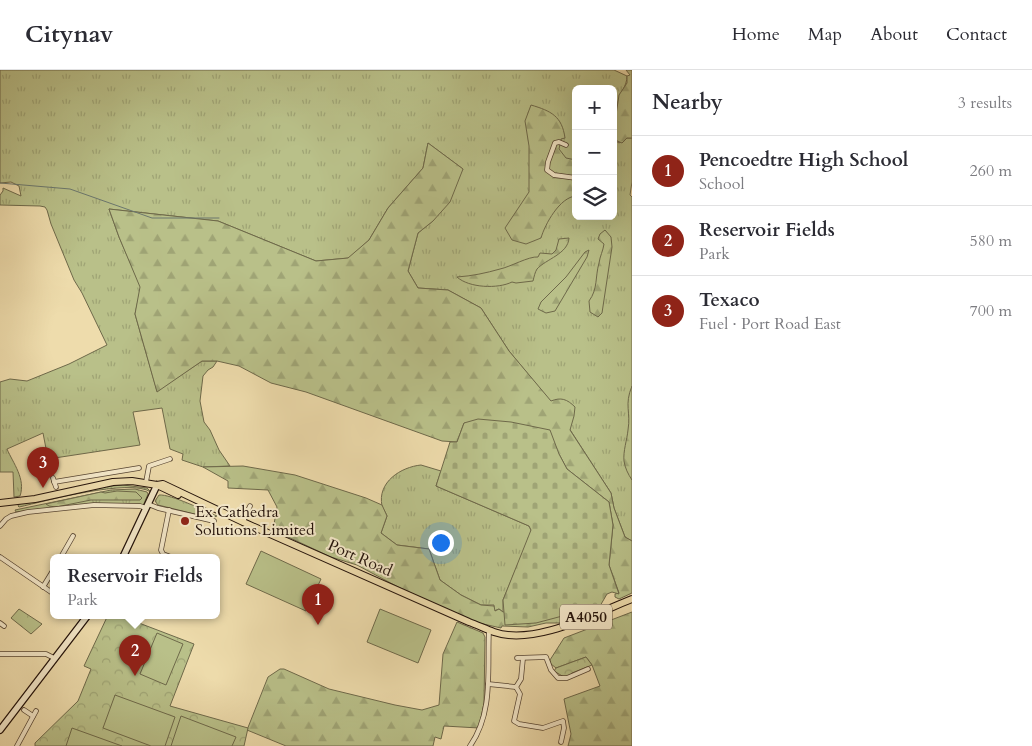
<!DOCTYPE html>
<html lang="en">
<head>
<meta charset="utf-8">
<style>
  :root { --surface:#fff; --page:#f2f2f3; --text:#2b2b33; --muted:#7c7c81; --line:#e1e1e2; --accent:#8f2418 }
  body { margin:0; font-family:Cardo,serif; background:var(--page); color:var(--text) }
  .controls { position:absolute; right:15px; top:15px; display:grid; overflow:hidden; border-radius:8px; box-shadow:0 5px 20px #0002 }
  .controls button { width:45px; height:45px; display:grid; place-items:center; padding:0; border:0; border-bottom:1px solid var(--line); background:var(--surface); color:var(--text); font:25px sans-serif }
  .you { position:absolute; left:440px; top:472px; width:18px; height:18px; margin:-12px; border:4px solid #fff; border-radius:50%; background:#1a73e8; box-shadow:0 0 0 8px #1a73e833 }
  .badge { display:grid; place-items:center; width:32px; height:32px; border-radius:50%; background:var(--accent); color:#fff; font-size:16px; font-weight:700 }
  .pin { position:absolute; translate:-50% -41px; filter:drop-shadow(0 1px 2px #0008) }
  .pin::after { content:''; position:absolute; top:26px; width:18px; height:15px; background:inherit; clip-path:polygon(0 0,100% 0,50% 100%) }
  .popup { position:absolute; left:50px; top:484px; width:170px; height:65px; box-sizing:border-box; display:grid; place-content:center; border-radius:8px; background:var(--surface); filter:drop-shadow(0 1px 4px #0005); font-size:16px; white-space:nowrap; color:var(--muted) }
  .popup b { font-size:19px; color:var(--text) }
  .popup::after { content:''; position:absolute; left:50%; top:100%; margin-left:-10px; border:10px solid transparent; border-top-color:var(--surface) }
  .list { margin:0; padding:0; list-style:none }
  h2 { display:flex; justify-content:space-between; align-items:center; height:65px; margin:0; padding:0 20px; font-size:21px }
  h2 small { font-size:16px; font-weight:400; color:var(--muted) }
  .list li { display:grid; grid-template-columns:32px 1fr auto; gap:15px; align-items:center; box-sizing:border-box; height:70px; padding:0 20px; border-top:1px solid var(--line) }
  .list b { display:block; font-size:19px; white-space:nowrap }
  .list p { margin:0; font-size:16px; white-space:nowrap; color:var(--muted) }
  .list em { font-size:16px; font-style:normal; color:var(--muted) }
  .icon { flex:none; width:28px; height:28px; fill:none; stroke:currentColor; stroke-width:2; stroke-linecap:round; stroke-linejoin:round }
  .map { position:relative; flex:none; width:632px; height:676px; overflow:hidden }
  header { display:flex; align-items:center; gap:30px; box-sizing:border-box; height:70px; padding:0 25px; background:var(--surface); border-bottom:1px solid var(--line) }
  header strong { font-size:24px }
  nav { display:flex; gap:28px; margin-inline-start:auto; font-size:18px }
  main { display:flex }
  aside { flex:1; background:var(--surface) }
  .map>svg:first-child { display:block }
  .grass { fill:url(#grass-tufts); stroke:#6e694a }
  .forest { fill:url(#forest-firs); stroke:#6e694a }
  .cemetery { fill:url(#cemetery-stones); stroke:#6e694a }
  .park { fill:url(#park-crowns); stroke:#6e694a }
  .pitch { fill:#b9c089; stroke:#6e694a }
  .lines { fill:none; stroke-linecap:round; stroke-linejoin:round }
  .stream { stroke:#6b776e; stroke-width:1 }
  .street-casing { stroke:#564432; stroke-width:5.5 }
  .secondary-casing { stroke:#23120a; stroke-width:8 }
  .primary-casing { stroke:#23120a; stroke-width:8 }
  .street { stroke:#f4e8c9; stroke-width:4 }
  .secondary { stroke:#f4e8c9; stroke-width:5.5 }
  .primary { stroke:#eedcac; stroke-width:6 }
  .poi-dot { fill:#8f2418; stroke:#f4e8c9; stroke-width:2 }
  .labels { text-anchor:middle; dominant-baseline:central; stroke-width:4; stroke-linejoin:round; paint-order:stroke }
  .shield { fill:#f4e8c9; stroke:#625243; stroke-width:1 }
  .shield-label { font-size:15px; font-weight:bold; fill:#23120a }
  .poi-label { font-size:16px; fill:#23120a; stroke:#f4e8c9; text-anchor:start }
  .street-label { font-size:16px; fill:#23120a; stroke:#f4e8c9 }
</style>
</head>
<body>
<header>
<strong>Citynav</strong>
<nav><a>Home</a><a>Map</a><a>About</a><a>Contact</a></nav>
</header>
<main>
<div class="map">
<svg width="632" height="676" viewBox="0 0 632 676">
  <defs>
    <pattern id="grass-tufts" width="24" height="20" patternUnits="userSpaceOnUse" patternTransform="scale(1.25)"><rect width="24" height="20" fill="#b9c089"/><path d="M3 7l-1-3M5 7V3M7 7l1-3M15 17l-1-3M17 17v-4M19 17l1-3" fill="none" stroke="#9fa475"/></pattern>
    <pattern id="forest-firs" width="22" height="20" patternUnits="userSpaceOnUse" patternTransform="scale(1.25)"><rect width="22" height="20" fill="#b9c089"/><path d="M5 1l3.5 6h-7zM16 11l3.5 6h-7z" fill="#9fa475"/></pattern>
    <pattern id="cemetery-stones" width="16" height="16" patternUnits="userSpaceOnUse" patternTransform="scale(1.25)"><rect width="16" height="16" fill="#b9c089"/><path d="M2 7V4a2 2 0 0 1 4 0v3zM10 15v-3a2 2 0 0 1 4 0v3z" fill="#9fa475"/></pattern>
    <pattern id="park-crowns" width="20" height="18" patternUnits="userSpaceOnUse" patternTransform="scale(1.25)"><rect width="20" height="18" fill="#b9c089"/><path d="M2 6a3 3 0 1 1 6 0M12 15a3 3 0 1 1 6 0" fill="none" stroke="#9fa475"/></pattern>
  </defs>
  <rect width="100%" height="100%" fill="#eedcac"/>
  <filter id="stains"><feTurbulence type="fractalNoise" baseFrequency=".004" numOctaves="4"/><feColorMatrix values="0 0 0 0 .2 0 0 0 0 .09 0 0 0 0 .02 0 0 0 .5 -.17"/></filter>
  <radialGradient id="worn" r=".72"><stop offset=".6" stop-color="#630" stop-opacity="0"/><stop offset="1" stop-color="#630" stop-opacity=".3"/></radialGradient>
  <g class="grass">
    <path d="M0,0H614L627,6C627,16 620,23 618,32C616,40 617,47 613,55V19H576V146H613V69L619,73L627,68H632V112L630,125L632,127V471L625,467L614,438L611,423L556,338L509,281L481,238L448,220L418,218L408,201L418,163L433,151L463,99L428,73L423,98L388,138L369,170L349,188L316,191L218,151L109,139L119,167L141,217L135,244L157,321L202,291H217L213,297L208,300L203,306L200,331L204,352L210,360L219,380L230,396L203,397L182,390L183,384L170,379L162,338L133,342L140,375L48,389L43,363L7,379C13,393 26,409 20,426L14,427L13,402H0V312L10,309L27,311L69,294L107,275L82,223L74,210L51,154L47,140L45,137L40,136L0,135V125L3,121V118L21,126L19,116L11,112L0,113Z"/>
    <path d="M421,395L441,401L436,416L529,456L531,460L530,465L503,530V542L499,539L494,541V535H481L461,525L440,510L429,479L397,475L381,463L387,446C386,443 383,439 382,436C377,412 401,397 421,395Z"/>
    <path d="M123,415L147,418L151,422C129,408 46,431 19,437L18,436L19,434L101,417Z"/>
    <path d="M135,419L147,422L148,424L143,436C100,434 59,436 16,442L15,440L111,420Z"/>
    <path d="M159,425C171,424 205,441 217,446L211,448L158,435L155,431Z"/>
  </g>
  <g class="forest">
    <polygon points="626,0 632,0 632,68 627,68 622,73 613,69 613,55 615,52 614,47 616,45 619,25 627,13 627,6 630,5"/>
    <path d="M531,35C551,41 562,46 565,68L561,69L559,79L566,88L576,90V126C560,127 545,154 541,168L526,174L512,170L505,158L529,122V76L525,51Z"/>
    <path d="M428,73L463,99L450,132L433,151L418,163L408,201L418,218L448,220L481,238L509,281L551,331C561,327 567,329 575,337L574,346L570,360L611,423L614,438L625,467L632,471V523L619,529L615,527V524L619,523L609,495L613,455L609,432L567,399L559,384L464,353L457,372L442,371L306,322L271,313L239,296L217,291H202L157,322L135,244L140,217L119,167L109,139L218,151L316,191L348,188L369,170L388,138L423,98Z"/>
    <path d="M605,160L611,167L612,177L602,243L598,247L590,242L589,231C598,219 595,207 599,193C600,186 603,181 604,174L598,169L600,164Z"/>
    <path d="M569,168C568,184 546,189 537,199C535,202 534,207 533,211L516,213L512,212C498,219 469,218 457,207C472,206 486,203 500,199C510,197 529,186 538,187L540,183L552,184L556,180L559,169Z"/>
    <polygon points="589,180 587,187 555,241 546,243 538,239 541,232 566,207 585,182"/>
    <path d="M632,316V410C628,404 625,398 624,391C623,381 627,370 628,360C631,342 624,335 632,316Z"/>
    <polygon points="243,396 295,405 366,428 382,435 387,446 381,463 397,475 429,479 440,510 461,525 481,535 494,536 495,541 499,539 503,542 592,526 600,536 559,553 546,553 528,557 502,556 501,558 479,553 448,540 398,517 357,495 331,487 273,460 277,437 268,420 228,418 228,411 203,397"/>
    <polygon points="117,421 136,422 142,428 140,430 91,430 56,437 49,436 46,434 101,422 105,423"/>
    <polygon points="632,542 632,676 568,676 571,664 564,629 600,616 592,595 586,587 556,598 551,594 550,590 564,568"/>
    <polygon points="457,552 483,563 485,567 484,633 479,658 444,656 441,669 435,667 433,676 286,676 247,660 268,607 280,599 284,599 329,619 395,635 422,640 439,635 443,584"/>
  </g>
  <polygon class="cemetery" points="478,349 511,352 550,360 559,384 567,399 609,432 613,455 609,495 619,524 612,522 607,524 600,536 536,553 505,555 503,530 531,460 529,456 436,416 450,372 457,372 464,353"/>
  <g class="park">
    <polygon points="19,539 42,554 31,564 11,548"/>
    <polygon points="108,545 118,545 194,574 170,636 248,658 244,676 35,676 35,673 78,631 91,599 84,596"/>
    <polygon points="586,587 592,595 572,603 570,606 564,607 554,601 556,598"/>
  </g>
  <g class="pitch">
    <polygon points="261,481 321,509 306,541 246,514"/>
    <polygon points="380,539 431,560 418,593 367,572"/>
    <polygon points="157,563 183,574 166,615 140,604"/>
    <polygon points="115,625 175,647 165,676 151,676 103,658"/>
    <polygon points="181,646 236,667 232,676 171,676"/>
    <polygon points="72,658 122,676 66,676"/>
  </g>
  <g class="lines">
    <polyline class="stream" points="0,113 70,119 152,148 219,148"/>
    <g class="street-casing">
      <g id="street">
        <polyline points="566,75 559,72 555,73 548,92 547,100 554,105 576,108"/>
        <polyline points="53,408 56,417"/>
        <polyline points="54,412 139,398"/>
        <polyline points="146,412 149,396 170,389"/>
        <polyline points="148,434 158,438 214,451"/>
        <polyline points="169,440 161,480 163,484 171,487"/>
        <polyline points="243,452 250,436"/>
        <polyline points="0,456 6,449 11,446 28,442 94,435 140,436 146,438"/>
        <polyline points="0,487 54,524"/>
        <polyline points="61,487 73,466"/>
        <polyline points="43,517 54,499"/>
        <polyline points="0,553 4,556"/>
        <polyline points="0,584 46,584 54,588"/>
        <polyline points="517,588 546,587 551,600 558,608 567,608 588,599"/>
        <polyline points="488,614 516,617 521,609 523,588"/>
        <polyline points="516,617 520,624 514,651 519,654 543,658 563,651 564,658 561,672"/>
        <polyline points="24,640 33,646"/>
        <polyline points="17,676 36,641"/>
        <path d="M470,676C494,642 487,599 489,560"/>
      </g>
    </g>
    <g class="secondary-casing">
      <g id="secondary">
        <polyline points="123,487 157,415"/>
        <polyline points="0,660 88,545"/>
      </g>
    </g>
    <g class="primary-casing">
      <g id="primary">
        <polyline points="157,415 178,425"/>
        <path d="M0,433L35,429L113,412L132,411L157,415L163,414L243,452L469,552C477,555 486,559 494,562C534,576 594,544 632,529"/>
      </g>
    </g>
    <use href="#street" class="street"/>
    <use href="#secondary" class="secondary"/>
    <use href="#primary" class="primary"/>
  </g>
  <circle class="poi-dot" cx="185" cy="451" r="5"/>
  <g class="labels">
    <rect class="shield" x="560" y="534.5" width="52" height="25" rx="4"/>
    <g class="shield-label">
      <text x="586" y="547">A4050</text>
    </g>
    <g class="poi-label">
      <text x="195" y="442">Ex Cathedra<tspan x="195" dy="18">Solutions Limited</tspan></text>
    </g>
    <g class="street-label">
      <text transform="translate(360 488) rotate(24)">Port Road</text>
    </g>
  </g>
  <rect width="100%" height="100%" filter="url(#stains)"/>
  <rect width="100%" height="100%" fill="url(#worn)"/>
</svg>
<div class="controls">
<button>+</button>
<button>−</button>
<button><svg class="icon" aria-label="layers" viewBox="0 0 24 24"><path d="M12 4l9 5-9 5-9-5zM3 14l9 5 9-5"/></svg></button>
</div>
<div class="you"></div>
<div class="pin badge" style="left:318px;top:555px">1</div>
<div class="pin badge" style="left:135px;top:606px">2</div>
<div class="popup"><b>Reservoir Fields</b>Park</div>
<div class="pin badge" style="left:43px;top:418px">3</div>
</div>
<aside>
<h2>Nearby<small>3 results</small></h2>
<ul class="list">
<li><span class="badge">1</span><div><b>Pencoedtre High School</b><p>School</p></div><em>260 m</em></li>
<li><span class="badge">2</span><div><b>Reservoir Fields</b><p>Park</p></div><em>580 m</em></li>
<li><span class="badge">3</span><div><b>Texaco</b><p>Fuel · Port Road East</p></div><em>700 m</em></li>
</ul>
</aside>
</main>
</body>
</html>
